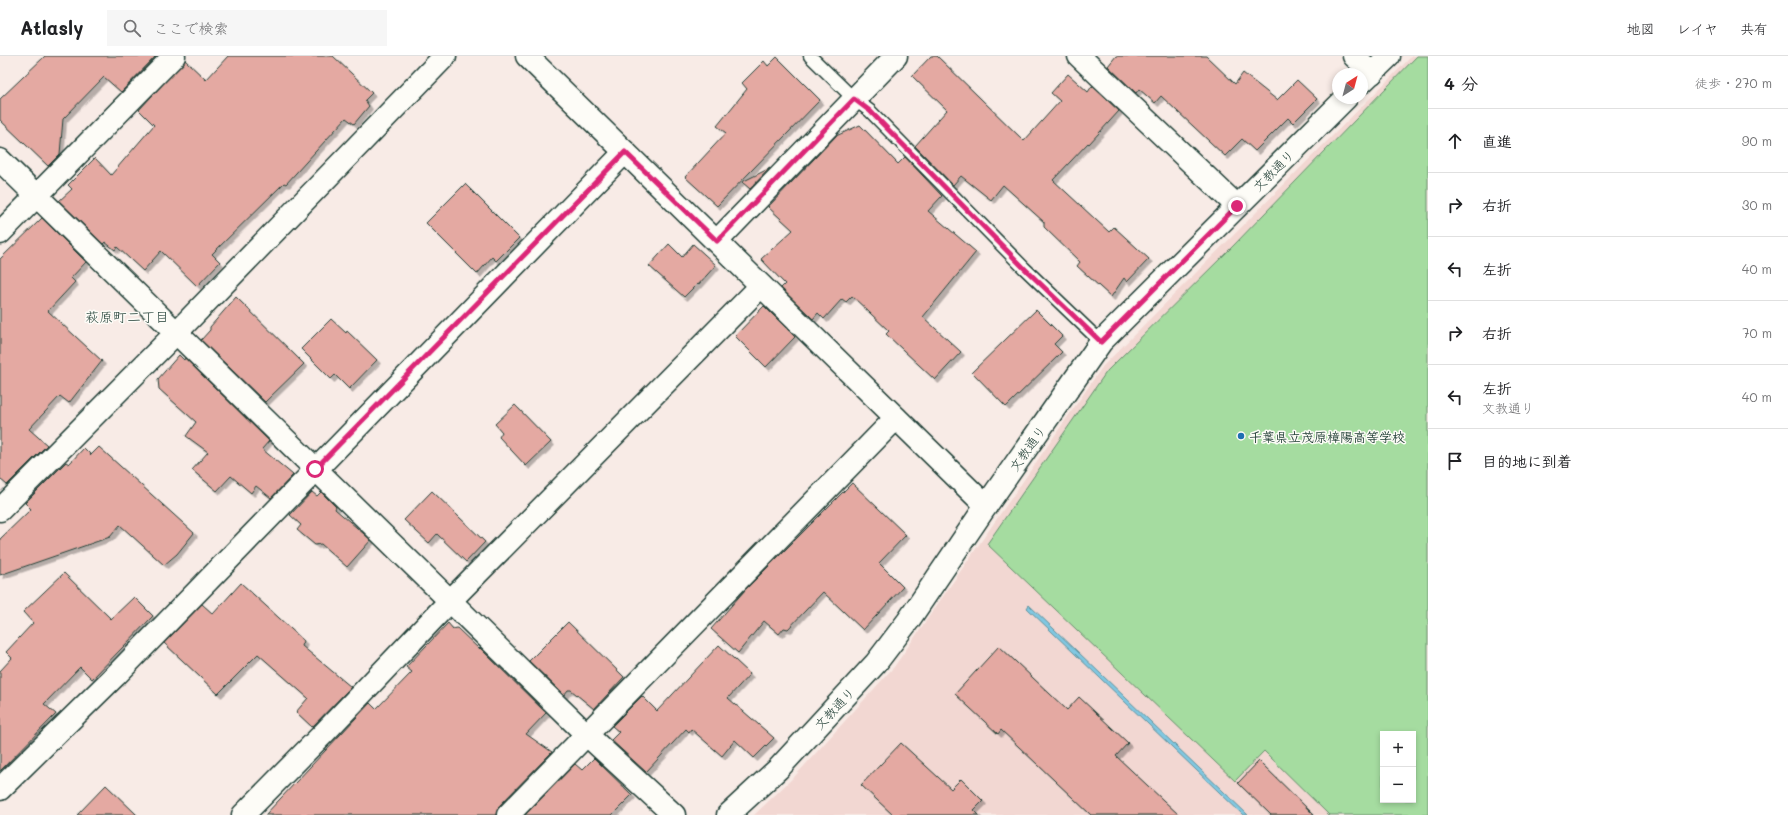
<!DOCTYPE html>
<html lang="ja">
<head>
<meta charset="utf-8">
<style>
  :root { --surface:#fff; --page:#f6f6f6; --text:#202124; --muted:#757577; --line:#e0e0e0 }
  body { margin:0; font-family:Mali,"Klee One",sans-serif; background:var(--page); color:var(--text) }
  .controls { position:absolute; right:12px; bottom:12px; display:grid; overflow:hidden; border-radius:0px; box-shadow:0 2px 6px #0003 }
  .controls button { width:36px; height:36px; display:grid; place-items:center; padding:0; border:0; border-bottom:1px solid var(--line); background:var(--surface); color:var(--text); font:20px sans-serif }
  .compass { position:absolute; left:1332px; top:12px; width:36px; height:36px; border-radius:50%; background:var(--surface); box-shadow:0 2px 6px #0003; rotate:36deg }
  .stop { position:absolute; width:12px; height:12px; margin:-9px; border:3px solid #db2777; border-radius:50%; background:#fff }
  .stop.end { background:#db2777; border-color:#fff; box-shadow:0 1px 4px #0008 }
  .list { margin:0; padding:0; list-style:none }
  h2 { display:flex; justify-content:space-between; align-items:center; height:52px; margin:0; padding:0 16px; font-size:17px }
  h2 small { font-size:13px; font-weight:400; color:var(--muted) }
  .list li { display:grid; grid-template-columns:26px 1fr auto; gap:12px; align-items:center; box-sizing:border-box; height:64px; padding:0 16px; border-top:1px solid var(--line) }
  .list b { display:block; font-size:15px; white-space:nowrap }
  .list p { margin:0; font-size:13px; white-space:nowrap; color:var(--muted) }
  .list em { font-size:13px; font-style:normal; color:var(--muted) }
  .icon { flex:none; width:22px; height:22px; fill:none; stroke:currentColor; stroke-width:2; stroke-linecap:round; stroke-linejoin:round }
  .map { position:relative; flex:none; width:1428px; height:759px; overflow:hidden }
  header { display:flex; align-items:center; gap:24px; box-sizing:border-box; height:56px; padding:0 20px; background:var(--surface); border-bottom:1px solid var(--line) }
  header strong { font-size:19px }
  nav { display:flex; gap:22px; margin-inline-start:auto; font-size:14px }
  .search { width:280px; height:36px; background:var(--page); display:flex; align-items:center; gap:10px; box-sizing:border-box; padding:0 14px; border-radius:0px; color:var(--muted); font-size:15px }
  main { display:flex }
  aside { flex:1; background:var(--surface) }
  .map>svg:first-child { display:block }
  .built { fill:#f2d7d2; fill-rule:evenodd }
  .green { fill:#a5dca0; stroke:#628c6a; fill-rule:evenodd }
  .water { fill:#81c8e2; stroke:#5a909c }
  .building { fill:#e4a9a2; stroke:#1f3d34; filter:url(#shadow) }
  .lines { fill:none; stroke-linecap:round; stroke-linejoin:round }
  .lane-casing { stroke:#1f3d34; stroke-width:15 }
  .street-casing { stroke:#1f3d34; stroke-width:25 }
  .secondary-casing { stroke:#1f3d34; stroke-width:25 }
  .lane { stroke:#fdfcf7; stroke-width:12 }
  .street { stroke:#fdfcf7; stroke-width:22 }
  .secondary { stroke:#fdfcf7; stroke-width:22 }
  .route { stroke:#db2777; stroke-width:5 }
  .poi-dot { fill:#1f6fb2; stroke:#fdfcf7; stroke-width:1.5 }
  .labels { text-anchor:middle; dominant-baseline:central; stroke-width:3; stroke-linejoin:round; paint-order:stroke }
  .street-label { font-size:13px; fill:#1f3d34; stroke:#fdfcf7 }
  .poi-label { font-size:13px; font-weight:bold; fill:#1f3d34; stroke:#fdfcf7; text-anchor:start }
  .neighbourhood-label { font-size:14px; fill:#1f3d34; stroke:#fdfcf7 }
</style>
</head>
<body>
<header>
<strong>Atlasly</strong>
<div class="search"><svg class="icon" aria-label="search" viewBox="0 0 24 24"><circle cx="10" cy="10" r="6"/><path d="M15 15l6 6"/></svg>ここで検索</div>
<nav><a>地図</a><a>レイヤ</a><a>共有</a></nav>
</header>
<main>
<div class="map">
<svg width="1428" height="759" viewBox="0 0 1428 759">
  <defs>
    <filter id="shadow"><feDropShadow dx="3.5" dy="3.5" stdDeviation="0" flood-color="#0004"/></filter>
  </defs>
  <rect width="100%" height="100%" fill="#f8ebe6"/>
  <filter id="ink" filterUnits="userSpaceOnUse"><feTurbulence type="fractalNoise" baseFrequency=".025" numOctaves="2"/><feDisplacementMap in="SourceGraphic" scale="8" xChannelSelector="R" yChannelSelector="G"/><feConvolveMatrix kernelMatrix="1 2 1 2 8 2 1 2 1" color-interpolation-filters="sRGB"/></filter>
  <g filter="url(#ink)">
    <path class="built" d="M1412,0H1428V759H754L795,720L894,611L1103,310ZM1383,678H1413V744H1383Z"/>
    <path class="green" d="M1417,0H1428V759H1329L1264,695L1235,725L987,488L1107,315L1234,189ZM1383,678H1413V744H1383Z"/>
    <polygon class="water" points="1029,549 1248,759 1243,759 1027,552"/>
    <g class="building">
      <polygon points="45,0 156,0 121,36 104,21 63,63 60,98 48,110 0,64 0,43"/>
      <polygon points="228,0 333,0 372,37 365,44 369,50 354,68 346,62 286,128 284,127 212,198 220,206 197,230 161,195 143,215 117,191 115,194 105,186 103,188 59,145 72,133 68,129 95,102 111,119 154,69 139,54 185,4 206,24"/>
      <polygon points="931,0 937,0 1024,85 1060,45 1051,37 1068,18 1088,36 1092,30 1119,55 1089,88 1088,87 1053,124 1109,176 1114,171 1149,203 1127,226 1124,222 1111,241 1077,210 1080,206 1044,171 1044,166 1003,129 991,144 961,120 953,129 915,90 947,54 912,20"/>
      <polygon points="1116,0 1206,0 1235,28 1243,17 1277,44 1297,24 1317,43 1293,67 1288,62 1255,95 1242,83 1225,100 1161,40 1155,47 1139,33 1136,37 1108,10"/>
      <polygon points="777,1 820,44 717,150 685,121 726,77 717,70 747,33 742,27 764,5 768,10"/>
      <polygon points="860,69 898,108 905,101 942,140 928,155 976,196 923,261 961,296 935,324 886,278 889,275 852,240 846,246 842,243 824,263 818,257 813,263 781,232 785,228 761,203 793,174 768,151 836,80"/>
      <polygon points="770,112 750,133 742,126"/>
      <polygon points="465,128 519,182 496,205 492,201 477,218 426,167"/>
      <polygon points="42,162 86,206 71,222 75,226 48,255 102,305 69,347 60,340 29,373 47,389 7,429 0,423 0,203"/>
      <polygon points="669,188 682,201 693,188 716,209 698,229 697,228 684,241 649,210"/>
      <polygon points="236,241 304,308 265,346 201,284 210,274 210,271"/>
      <polygon points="764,250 795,281 766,311 735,280"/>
      <polygon points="1036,254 1062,280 1054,288 1062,296 1006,351 972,316"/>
      <polygon points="331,263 346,277 347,275 377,304 349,333 335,319 331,323 301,293"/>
      <polygon points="179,299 184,304 185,302 269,385 262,393 293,419 271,442 256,430 251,437 231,420 217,435 192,414 208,396 186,380 196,366 159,333 158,323"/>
      <polygon points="515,349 551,386 526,410 499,381 502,376 495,368"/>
      <polygon points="99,391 194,477 177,498 164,509 120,469 110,481 0,519 0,483 31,453 25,447 66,406 69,408 84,392 91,399"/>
      <polygon points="852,427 906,479 879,507 903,531 863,574 823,536 788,573 784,572 779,578 764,565 738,597 711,573 745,534"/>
      <polygon points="432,435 485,486 466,506 437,478 429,487 404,464"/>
      <polygon points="312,436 317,440 321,436 336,451 335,453 371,484 347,511 321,488 315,489 297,474 301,469 290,459"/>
      <polygon points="64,517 111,563 134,541 153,560 92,623 80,611 44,648 56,658 0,715 0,615 12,602 6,596 33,567 23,556"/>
      <polygon points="241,527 304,585 302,590 351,631 312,671 296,656 308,642 258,598 218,638 164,587 202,548 213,558"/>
      <polygon points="568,566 624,621 594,653 571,634 568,634 564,639 529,605"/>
      <polygon points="448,567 453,573 457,572 479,593 480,592 546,657 526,678 552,696 499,750 496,759 265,759 370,647 376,653 412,616 406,611"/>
      <polygon points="719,589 750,618 728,642 774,682 754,702 735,684 722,700 691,673 689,676 686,673 646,716 611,684 619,676 612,670 642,640 657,655"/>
      <polygon points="999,590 1067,654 1079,641 1128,687 1116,700 1179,759 1091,759 1001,674 998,678 955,638"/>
      <polygon points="901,687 951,733 961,723 983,745 974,754 979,759 893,759 861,729"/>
      <polygon points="594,702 632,739 612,759 525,759 575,708 582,714"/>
      <polygon points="1259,705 1314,759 1271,759 1238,727"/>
      <polygon points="106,729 137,759 77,759"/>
    </g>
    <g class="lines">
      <g class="lane-casing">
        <polyline id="lane" points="810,0 854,43 870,55 1024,212 1101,286"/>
      </g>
      <g class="street-casing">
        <g id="street">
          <polyline points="527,0 986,450"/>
          <polyline points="1079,0 1237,150"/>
          <polyline points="1354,0 1372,17"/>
          <polyline points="0,104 587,679 674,759"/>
          <polyline points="0,177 174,0"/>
          <polyline points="717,185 896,0"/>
          <polyline points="0,454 177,276 445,0"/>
          <polyline points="0,733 115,620 625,96"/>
          <polyline points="243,759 324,677 450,545 761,230"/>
          <polyline points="508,759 896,362"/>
        </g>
      </g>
      <g class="secondary-casing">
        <g id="secondary">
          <polyline points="1362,26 1389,0"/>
          <polyline points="728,759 778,713 876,607 908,565 986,450 1101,286 1346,42"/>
        </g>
      </g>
      <use href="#lane" class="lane"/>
      <use href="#street" class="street"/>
      <use href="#secondary" class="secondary"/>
    </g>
  </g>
  <g class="lines" filter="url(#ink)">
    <polyline class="route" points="315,413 625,96 717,185 854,43 870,55 1024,212 1101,286 1237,150"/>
  </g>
  <circle class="poi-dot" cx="1241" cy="380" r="4"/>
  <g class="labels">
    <g class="street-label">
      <text transform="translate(1273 114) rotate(-45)">文教通り</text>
      <text transform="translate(1027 392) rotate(-55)">文教通り</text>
      <text transform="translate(834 652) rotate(-47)">文教通り</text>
    </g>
    <g class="poi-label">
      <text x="1249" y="380">千葉県立茂原樟陽高等学校</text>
    </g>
    <g class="neighbourhood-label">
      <text x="127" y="260">萩原町二丁目</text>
    </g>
  </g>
</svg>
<div class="controls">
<button>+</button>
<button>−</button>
</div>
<svg class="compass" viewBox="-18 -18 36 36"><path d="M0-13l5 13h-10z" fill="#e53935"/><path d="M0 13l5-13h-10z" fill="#757577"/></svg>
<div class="stop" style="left:315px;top:413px"></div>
<div class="stop end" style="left:1237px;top:150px"></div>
</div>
<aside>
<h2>4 分<small>徒歩 · 270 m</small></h2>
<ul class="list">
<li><svg class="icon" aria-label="ahead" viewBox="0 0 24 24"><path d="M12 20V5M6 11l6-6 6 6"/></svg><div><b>直進</b></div><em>90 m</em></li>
<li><svg class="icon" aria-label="right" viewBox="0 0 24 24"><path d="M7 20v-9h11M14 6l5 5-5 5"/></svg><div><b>右折</b></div><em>30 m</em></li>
<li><svg class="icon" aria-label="left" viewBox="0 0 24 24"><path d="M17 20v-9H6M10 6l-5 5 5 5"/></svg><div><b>左折</b></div><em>40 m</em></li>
<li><svg class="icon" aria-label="right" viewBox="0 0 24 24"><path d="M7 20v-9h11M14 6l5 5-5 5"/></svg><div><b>右折</b></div><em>70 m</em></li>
<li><svg class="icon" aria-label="left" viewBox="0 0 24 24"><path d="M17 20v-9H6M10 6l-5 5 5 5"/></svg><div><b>左折</b><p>文教通り</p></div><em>40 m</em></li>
<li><svg class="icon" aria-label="arrive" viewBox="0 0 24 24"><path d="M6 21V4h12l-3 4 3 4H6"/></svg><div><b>目的地に到着</b></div></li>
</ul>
</aside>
</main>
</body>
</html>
